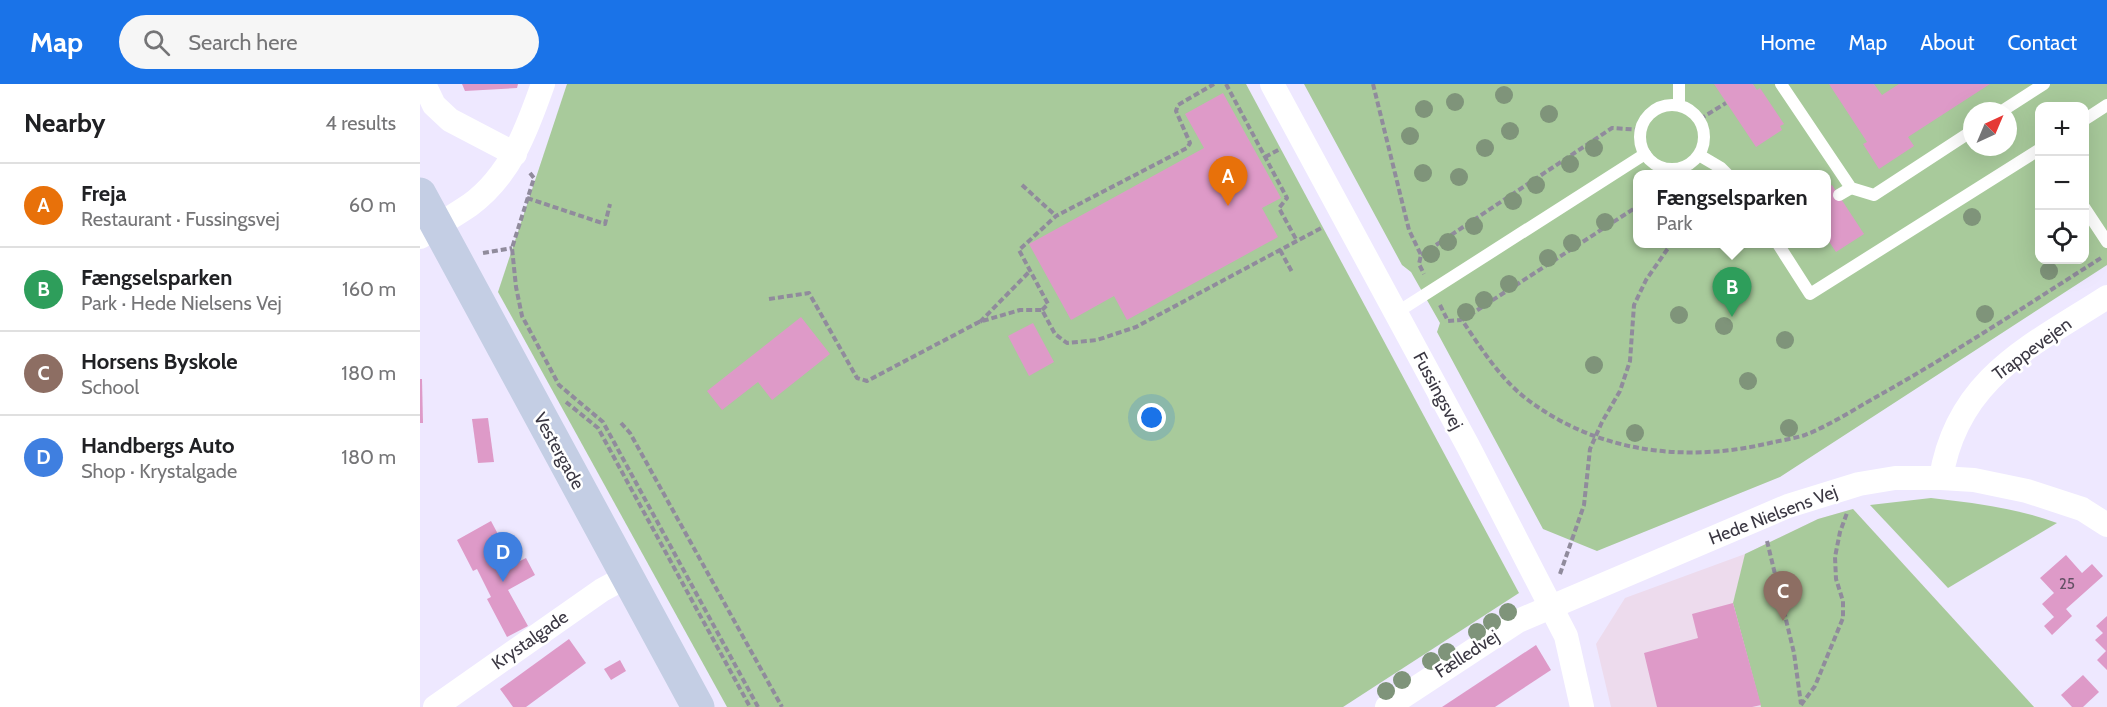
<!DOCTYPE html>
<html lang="en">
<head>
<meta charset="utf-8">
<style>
  :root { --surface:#fff; --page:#f6f6f6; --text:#202124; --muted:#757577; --line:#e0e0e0; --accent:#1a73e8 }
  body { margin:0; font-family:Cabin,sans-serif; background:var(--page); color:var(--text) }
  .controls { position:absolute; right:18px; top:18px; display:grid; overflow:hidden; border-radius:12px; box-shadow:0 6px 24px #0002 }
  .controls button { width:54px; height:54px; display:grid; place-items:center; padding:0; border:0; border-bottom:2px solid var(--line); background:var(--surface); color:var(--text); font:30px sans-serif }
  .compass { position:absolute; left:1543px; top:18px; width:54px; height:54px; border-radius:50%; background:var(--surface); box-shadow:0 6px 24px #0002; rotate:44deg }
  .you { position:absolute; left:732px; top:334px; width:21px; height:21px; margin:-15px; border:4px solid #fff; border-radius:50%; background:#1a73e8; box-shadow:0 0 0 9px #1a73e833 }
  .badge { display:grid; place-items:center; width:39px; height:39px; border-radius:50%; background:var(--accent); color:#fff; font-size:20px; font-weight:700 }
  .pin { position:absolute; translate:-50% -50px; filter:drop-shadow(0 2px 3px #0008) }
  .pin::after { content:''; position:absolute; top:32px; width:21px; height:18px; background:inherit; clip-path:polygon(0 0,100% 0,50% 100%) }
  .popup { position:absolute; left:1213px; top:86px; width:198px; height:78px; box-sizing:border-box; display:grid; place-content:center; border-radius:12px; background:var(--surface); filter:drop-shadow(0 2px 4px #0005); font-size:20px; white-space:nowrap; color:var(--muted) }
  .popup b { font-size:22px; color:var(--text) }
  .popup::after { content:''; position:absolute; left:50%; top:100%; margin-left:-12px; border:12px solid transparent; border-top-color:var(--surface) }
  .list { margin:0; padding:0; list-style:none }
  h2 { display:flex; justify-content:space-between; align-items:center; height:78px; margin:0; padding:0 24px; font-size:26px }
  h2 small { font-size:20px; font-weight:400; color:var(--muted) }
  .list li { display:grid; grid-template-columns:39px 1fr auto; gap:18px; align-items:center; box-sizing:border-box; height:84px; padding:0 24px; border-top:2px solid var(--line) }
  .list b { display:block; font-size:22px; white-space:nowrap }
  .list p { margin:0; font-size:20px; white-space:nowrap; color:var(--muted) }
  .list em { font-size:20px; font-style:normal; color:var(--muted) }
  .icon { flex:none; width:33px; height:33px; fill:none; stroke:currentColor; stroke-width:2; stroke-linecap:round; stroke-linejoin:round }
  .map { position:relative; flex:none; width:1687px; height:623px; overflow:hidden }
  header { display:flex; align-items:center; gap:36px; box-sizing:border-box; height:84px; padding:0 30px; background:var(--accent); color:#fff }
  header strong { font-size:28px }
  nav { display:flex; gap:33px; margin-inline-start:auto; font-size:21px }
  .search { width:420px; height:54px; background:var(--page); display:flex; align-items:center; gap:15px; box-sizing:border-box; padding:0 21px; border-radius:33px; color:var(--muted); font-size:22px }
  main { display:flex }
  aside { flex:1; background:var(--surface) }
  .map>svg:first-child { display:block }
  .education { fill:#eddbed }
  .green { fill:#a8ca9b; fill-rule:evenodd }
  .building { fill:#de9ac8 }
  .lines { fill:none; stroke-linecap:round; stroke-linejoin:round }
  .path { stroke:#908b9c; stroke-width:4; stroke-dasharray:6 3; stroke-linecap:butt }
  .lane { stroke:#fff; stroke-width:12 }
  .street { stroke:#fff; stroke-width:24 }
  .secondary { stroke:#c4cee4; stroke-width:33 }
  .tree { fill:#7f947a }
  .labels { text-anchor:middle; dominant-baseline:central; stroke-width:5; stroke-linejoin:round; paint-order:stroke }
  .number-label { font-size:15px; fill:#635064 }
  .street-label { font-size:18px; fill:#3a3742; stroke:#fff }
</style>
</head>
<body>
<header>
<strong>Map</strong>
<div class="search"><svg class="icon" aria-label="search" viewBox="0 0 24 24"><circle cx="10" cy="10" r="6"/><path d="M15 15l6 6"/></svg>Search here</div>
<nav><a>Home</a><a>Map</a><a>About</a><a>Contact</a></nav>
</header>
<main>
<aside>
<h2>Nearby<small>4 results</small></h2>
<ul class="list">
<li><span class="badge" style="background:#e8710a">A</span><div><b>Freja</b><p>Restaurant · Fussingsvej</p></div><em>60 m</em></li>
<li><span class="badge" style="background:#2e9e5b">B</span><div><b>Fængselsparken</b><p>Park · Hede Nielsens Vej</p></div><em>160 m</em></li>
<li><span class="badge" style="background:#8d6e63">C</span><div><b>Horsens Byskole</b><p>School</p></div><em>180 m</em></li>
<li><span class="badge" style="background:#3f7fe0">D</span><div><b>Handbergs Auto</b><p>Shop · Krystalgade</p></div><em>180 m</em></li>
</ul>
</aside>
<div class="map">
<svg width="1687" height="623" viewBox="0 0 1687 623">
  <rect width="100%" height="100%" fill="#eee8ff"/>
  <polygon class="education" points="1433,425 1614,623 1191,623 1176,560 1205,514 1325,470 1398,435"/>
  <g class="green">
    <polygon points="147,0 826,0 1099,509 923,623 307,623 78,208"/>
    <path d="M884,0H1687V181L1360,393L1177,467L1123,445L1017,248L1020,239L991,188L982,181ZM1620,22H1664V176H1620ZM1552,27H1588V63H1552ZM1218,91H1406V160H1218Z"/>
    <path d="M1511,414C1555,419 1596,424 1637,439L1528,504L1450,421Z"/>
    <polygon points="1433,425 1614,623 1341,623 1313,519 1325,470 1398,435"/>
  </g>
  <g class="building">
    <polygon points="42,0 98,0 97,4 45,7"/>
    <polygon points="1294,0 1333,0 1337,6 1340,4 1364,40 1360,42 1362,46 1336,63"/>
    <polygon points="1409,0 1454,0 1462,11 1479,0 1570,0 1488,53 1494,62 1459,85 1443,60 1447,58"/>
    <polygon points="803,9 861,114 842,124 858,153 707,236 694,212 651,236 609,160 784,64 765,30"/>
    <polygon points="1412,101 1444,150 1416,168 1406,153 1406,105"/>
    <polygon points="381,233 410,270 352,316 338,298 302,326 287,307"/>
    <polygon points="613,239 634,278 609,292 588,252"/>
    <polygon points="0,295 2,295 3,339 0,339"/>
    <polygon points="68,334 74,378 58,379 52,335"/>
    <polygon points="71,437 88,469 84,471 90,482 106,474 115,491 88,506 108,542 87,553 67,515 71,513 57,485 53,487 37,456"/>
    <polygon points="1646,471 1662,489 1672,480 1683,492 1646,525 1652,532 1632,551 1624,542 1634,533 1622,520 1634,509 1620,494"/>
    <polygon points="1313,519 1341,621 1332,623 1237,623 1224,569 1278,554 1272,530"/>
    <polygon points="1687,532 1687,586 1677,576 1686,567 1675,556 1683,549 1676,542"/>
    <polygon points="149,555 166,579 106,623 93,623 80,605"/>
    <polygon points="1116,561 1131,586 1075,623 1022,623"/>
    <polygon points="200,576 206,587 191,596 184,585"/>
    <polygon points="1663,591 1679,608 1663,623 1652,623 1641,611"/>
  </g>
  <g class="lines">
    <g class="path">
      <polyline points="806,0 867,114 859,124 877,157"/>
      <polyline points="953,0 989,146 1001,171 999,180 1004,190"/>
      <polyline points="1280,35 1306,19"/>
      <polyline points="845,73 860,65"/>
      <polyline points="110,89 114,94 92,164 96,203 102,232 139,301 183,338 338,623"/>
      <polyline points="1243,91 1245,84"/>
      <polyline points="602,101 636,132"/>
      <polyline points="107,114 185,140 190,120"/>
      <polyline points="860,166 872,188"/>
      <polyline points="63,169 92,164"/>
      <polyline points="1001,171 1192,44 1221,46"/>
      <polyline points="349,215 389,209 437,294 447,297 559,238 600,226 622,226 635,250 647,259 677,256 716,243 903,143"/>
      <path d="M1020,221L1028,237L1042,236C1061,264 1080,295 1108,316C1180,370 1269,379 1354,358C1364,356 1375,354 1385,351C1411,341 1441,321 1465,308C1539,266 1610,219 1681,174"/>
      <polyline points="622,226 628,220 599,166 636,132 767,64 770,59 756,27 758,21 794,0"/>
      <polyline points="1042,236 1218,122"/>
      <polyline points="560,238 610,187"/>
      <polyline points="146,318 178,344 330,623"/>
      <polyline points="201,339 210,349 362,623"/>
      <polyline points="1347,457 1374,569 1381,620"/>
      <polyline points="1140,490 1164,421 1170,365 1182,338 1200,307 1210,277 1214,221 1226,196 1251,160"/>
      <polyline points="1381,621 1395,602 1423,534 1423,517 1416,495 1415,473 1420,448 1427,429"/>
    </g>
    <g class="lane">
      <polyline points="1259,0 1259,21"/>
      <polyline points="1361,0 1431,104 1454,111 1552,47"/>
      <circle cx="1252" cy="53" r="32"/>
      <polyline points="1582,27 1624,0"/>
      <polyline points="1664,36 1687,21"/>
      <polyline points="1279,71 1301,84 1308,91"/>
      <polyline points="1419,111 1431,104"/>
      <polyline points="1664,123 1687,158"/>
      <polyline points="1358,160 1390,210 1620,65"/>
      <polyline points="976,229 1225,70"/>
    </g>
    <g class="street">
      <polyline points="4,0 14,21 30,36 95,70"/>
      <polyline points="852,0 1048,362 1146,552 1162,623"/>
      <path d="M0,153C16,142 34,132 50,121C91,91 107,45 123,0"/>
      <path d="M1521,394C1537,294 1611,262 1687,213"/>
      <polyline points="15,623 182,506 208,492"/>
      <polyline points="967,623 1098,537 1368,422 1439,400 1475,394 1521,394 1554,396 1607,407 1662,425 1687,441"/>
    </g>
    <polyline class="secondary" points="0,110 278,623"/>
  </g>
  <g class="tree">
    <circle cx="1084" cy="11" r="9"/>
    <circle cx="1035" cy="18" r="9"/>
    <circle cx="1004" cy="25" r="9"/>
    <circle cx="1129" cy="30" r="9"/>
    <circle cx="1090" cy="47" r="9"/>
    <circle cx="990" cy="52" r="9"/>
    <circle cx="1065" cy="64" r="9"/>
    <circle cx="1174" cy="64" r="9"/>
    <circle cx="1150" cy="80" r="9"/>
    <circle cx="1003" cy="89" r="9"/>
    <circle cx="1039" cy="93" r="9"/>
    <circle cx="1116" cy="101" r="9"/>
    <circle cx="1093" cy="117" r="9"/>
    <circle cx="1552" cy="133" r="9"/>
    <circle cx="1185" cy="138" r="9"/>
    <circle cx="1054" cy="142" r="9"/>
    <circle cx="1028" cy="158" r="9"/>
    <circle cx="1152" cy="159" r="9"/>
    <circle cx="1011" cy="170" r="9"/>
    <circle cx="1128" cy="174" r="9"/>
    <circle cx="1629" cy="187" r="9"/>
    <circle cx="1089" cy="200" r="9"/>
    <circle cx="1064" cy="216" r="9"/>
    <circle cx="1046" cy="228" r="9"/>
    <circle cx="1565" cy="230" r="9"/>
    <circle cx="1259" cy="231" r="9"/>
    <circle cx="1304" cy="242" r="9"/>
    <circle cx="1365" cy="256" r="9"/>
    <circle cx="1174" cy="281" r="9"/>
    <circle cx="1328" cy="297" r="9"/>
    <circle cx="1369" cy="344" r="9"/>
    <circle cx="1215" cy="349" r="9"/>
    <circle cx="1088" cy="528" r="9"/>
    <circle cx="1072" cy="538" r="9"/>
    <circle cx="1057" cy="548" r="9"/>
    <circle cx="1027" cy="568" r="9"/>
    <circle cx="1011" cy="577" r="9"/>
    <circle cx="982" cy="596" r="9"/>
    <circle cx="966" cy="607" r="9"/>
  </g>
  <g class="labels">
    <g class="number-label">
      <text x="1647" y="500">25</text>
    </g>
    <g class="street-label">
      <text transform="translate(1612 265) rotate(-36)">Trappevejen</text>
      <text transform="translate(1018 307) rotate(62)">Fussingsvej</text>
      <text transform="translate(139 367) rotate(61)">Vestergade</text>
      <text transform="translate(1353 431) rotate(-21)">Hede Nielsens Vej</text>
      <text transform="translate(110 556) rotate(-35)">Krystalgade</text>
      <text transform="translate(1047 570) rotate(-33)">Fælledvej</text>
    </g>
  </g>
</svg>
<div class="controls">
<button>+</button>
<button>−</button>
<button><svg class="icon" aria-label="locate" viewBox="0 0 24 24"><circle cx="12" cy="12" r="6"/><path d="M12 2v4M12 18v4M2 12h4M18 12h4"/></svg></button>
</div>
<svg class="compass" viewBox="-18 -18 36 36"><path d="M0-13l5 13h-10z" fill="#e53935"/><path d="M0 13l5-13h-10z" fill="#757577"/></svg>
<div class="you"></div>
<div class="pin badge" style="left:808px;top:122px;background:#e8710a">A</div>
<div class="pin badge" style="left:1312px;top:233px;background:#2e9e5b">B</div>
<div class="popup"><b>Fængselsparken</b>Park</div>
<div class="pin badge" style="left:1363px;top:537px;background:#8d6e63">C</div>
<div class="pin badge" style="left:83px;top:498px;background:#3f7fe0">D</div>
</div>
</main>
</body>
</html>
